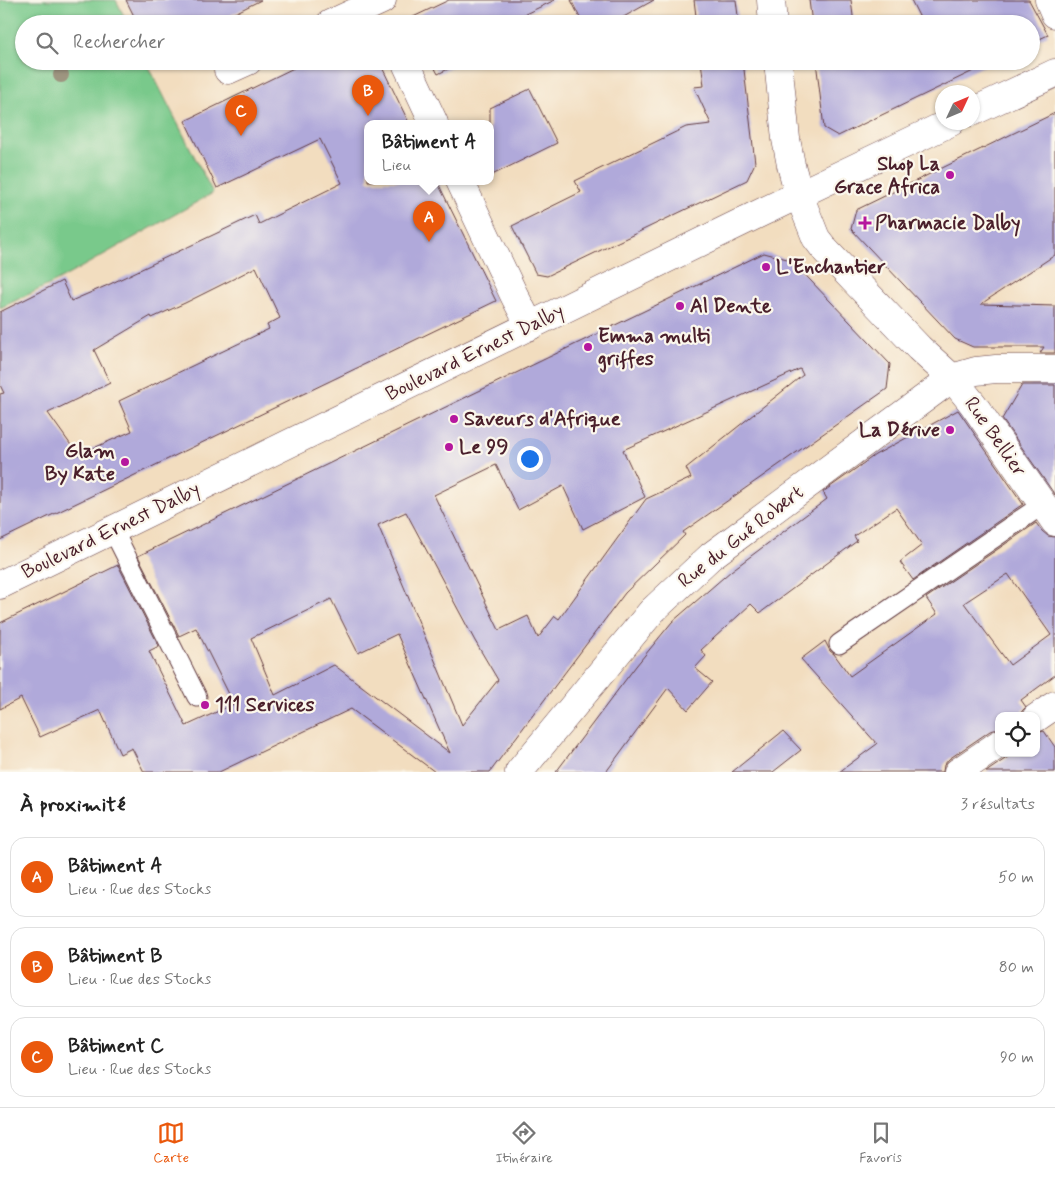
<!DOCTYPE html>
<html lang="fr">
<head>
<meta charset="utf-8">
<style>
  :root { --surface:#fff; --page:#f2f2f2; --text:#222; --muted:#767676; --line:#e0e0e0; --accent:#ea580c }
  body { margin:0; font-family:Mynerve,sans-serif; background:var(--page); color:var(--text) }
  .controls { position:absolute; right:15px; bottom:15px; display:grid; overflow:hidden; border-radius:10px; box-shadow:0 1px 4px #0004 }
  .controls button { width:45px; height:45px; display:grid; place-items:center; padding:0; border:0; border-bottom:1px solid var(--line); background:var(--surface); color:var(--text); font:25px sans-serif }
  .compass { position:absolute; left:935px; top:85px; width:45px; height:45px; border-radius:50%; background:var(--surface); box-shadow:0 1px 4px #0004; rotate:46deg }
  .you { position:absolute; left:529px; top:458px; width:18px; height:18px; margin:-12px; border:4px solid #fff; border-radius:50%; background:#1a73e8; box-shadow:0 0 0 8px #1a73e833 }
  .badge { display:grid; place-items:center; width:32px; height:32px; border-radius:50%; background:var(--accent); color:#fff; font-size:16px; font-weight:700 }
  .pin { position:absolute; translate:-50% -41px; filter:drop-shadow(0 1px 2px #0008) }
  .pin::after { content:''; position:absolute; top:26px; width:18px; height:15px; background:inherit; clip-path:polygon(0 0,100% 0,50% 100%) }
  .popup { position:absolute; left:364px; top:120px; width:130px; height:65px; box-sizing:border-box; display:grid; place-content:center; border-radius:10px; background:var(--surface); filter:drop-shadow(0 1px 4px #0005); font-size:16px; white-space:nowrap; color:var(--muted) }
  .popup b { font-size:19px; color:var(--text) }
  .popup::after { content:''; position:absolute; left:50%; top:100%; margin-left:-10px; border:10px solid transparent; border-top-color:var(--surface) }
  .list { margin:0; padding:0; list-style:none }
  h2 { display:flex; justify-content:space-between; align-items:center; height:65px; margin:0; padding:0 20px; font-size:21px }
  h2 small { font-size:16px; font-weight:400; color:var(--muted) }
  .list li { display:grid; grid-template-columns:32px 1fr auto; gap:15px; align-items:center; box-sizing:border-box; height:80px; margin:0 10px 10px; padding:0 10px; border:1px solid var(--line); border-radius:15px }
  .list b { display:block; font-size:19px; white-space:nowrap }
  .list p { margin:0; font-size:16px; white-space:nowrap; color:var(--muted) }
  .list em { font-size:16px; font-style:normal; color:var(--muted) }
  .icon { flex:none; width:28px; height:28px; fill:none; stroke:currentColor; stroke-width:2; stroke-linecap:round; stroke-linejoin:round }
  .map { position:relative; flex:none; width:1055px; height:772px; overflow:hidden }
  .search { position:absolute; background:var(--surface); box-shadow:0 1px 4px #0004; left:15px; right:15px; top:15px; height:55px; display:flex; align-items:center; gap:12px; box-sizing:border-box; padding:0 18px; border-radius:28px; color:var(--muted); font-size:19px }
  .sheet { height:335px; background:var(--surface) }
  nav { display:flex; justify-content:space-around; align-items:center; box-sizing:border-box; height:70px; border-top:1px solid var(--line); background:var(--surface); font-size:14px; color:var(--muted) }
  nav a { display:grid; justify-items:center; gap:2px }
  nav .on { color:var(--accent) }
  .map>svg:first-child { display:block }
  .green { fill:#79c98b; stroke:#62745b }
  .building { fill:#b0a9da; fill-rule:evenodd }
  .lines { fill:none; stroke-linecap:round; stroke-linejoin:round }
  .service-casing { stroke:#633c41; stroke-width:21 }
  .minor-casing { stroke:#633c41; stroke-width:29 }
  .tertiary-casing { stroke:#633c41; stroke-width:29 }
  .service { stroke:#fff; stroke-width:19 }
  .minor { stroke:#fff; stroke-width:28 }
  .tertiary { stroke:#fff; stroke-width:28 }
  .tree { fill:#9e9580 }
  .poi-dot { fill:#b5179e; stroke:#fbf7ec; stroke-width:2 }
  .labels { text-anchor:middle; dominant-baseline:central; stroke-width:4.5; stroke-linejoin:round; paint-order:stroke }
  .poi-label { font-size:20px; font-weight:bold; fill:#4a1f2b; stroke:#fbf7ec; text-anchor:start }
  .street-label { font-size:20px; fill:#4a1f2b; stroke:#fbf7ec }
</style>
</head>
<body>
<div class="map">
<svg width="1055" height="772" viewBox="0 0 1055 772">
  <rect width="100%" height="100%" fill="#fbf7ec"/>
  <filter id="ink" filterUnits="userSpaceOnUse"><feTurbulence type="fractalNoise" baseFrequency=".02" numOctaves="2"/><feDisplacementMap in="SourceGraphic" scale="10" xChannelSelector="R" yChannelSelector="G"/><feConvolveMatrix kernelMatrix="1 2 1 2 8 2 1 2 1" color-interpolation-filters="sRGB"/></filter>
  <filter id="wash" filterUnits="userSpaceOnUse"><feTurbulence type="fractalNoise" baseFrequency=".0096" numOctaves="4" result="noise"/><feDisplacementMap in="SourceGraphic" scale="20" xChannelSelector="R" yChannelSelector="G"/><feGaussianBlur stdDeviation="1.12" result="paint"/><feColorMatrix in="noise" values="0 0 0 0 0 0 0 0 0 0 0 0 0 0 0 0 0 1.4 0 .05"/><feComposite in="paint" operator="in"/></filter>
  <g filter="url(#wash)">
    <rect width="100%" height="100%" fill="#f2ddbf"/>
    <polygon class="green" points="0,0 116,0 128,24 24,24 24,61 146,61 213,193 57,281 0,308"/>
    <g id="blocks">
      <g class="building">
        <polygon points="126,0 261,0 213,24 138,24"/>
        <polygon points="449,0 555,0 504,24 413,24 411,18"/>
        <polygon points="571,0 654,0 611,24 583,24"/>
        <polygon points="694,0 736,0 739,24 697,24"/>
        <polygon points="809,0 851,0 854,24 812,24"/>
        <polygon points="911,0 1029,0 1048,35 1031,43 1031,24 923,24"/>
        <path d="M308,61H379L409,123H368V181H437L496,301L0,540V394L4,393L0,385V312L62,281L71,301L108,285L255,215L259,224L342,183L320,139L217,188L185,121ZM256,267L280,318L267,325L269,329L119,401L132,431L78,455L48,413L110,383L94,350L151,316L152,318L185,303L235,278Z"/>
        <polygon points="431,61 464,61 438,74"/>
        <polygon points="701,61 743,61 755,163 747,180 547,276 536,274 512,226 581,192 575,181 686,127 711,124 694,87 704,86"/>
        <polygon points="816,61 858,61 858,66 867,61 994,61 838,136 824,128"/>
        <polygon points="530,89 557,143 490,176 490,108"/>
        <polygon points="1055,113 1055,255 981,304 1055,306 1055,353 1040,353 1044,347 973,347 955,339 851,229 856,210"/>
        <path d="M764,253L791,260L890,364L887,389L683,532L685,535L625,593L490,772H435L351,709L219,772H144L132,748L120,754L100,710L40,737L21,698L0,709V623L118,565L159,646L149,651L186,726L234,704L196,628L179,636L138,556ZM800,369L803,375L686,468L691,478L646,499L559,619L555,616L538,638L528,616L499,630L434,495L496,465L518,510L563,486L583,529L645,497L623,450ZM406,512L475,641L498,680L462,725L378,525ZM331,599L358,653L397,634L450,753L334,665L275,695L251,638Z"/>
        <polygon points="1022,385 1055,385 1055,495 1002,419"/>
        <polygon points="958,410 1023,504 913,580 900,562 922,545 896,508 854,536 857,541 760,613 751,604 701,650 706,656 695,668 712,682 688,710 668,688 606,772 556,772 636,666 672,622 731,571 827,499 823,492 875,455"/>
        <path d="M1036,523L1042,531L1048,536L1055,537V675L1021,700L1026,707L1022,711L1021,716H999V729L990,731L949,759L944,765L943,772H839L877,744L801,659L825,641L830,651L834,654L850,676L937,614L926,598ZM1008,574L1051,635L1010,665L964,603Z"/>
        <polygon points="783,731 801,750 773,772 732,772"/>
        <polygon points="1044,731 1055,747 1055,772 986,772 1008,757 1011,753 1036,753 1036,733"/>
      </g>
    </g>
  </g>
  <g filter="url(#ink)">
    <use href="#blocks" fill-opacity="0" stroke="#633c41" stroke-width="1"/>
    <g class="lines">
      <g class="service-casing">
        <g id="service">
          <polyline points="113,530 197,697"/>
          <polyline points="839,644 1042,505"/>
        </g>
      </g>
      <g class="minor-casing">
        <g id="minor">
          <polyline points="771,0 773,24"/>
          <polyline points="1049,0 1055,14"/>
          <polyline points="330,24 382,0"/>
          <polyline points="405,61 434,123"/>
          <polyline points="778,61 786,139 791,165 799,195 816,238 826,251 919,348 952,378 973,404 1055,522"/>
          <polyline points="228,70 248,61"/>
          <polyline points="460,181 514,295 530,326"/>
          <polyline points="1036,718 1055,705"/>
          <polyline points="519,772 652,611 711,556 952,378 976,371 996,369 1055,369"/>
          <polyline points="958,772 999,744"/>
        </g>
      </g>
      <g class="tertiary-casing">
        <g id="tertiary">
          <polyline points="972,112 1055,73"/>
          <polyline points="0,585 754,216 951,122"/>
        </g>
      </g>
      <use href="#service" class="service"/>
      <use href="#minor" class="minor"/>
      <use href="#tertiary" class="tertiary"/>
    </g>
    <circle class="tree" cx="61" cy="75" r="8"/>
  </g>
  <g class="poi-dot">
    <circle cx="950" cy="175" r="5"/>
    <path d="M862.5 215.5h5v5h5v5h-5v5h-5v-5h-5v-5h5z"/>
    <circle cx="766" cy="267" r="5"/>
    <circle cx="680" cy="306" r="5"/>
    <circle cx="588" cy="347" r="5"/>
    <circle cx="454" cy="419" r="5"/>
    <circle cx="950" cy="430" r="5"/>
    <circle cx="449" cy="447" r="5"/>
    <circle cx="125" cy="462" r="5"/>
    <circle cx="205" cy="705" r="5"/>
  </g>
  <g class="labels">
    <g class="poi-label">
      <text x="940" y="164" text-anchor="end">Shop La<tspan x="940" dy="23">Grace Africa</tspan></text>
      <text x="875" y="223">Pharmacie Dalby</text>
      <text x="776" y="267">L'Enchantier</text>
      <text x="690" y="306">Al Dente</text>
      <text x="598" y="336">Emma multi<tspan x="598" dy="23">griffes</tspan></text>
      <text x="464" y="419">Saveurs d'Afrique</text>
      <text x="940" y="430" text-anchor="end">La Dérive</text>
      <text x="459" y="447">Le 99</text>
      <text x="115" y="451" text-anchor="end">Glam<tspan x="115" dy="23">By Kate</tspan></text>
      <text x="215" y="705">111 Services</text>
    </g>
    <g class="street-label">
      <text transform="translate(475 353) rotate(-26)">Boulevard Ernest Dalby</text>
      <text transform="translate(995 437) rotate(55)">Rue Bellier</text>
      <text transform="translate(111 531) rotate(-26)">Boulevard Ernest Dalby</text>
      <text transform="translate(741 537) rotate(-38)">Rue du Gué Robert</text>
    </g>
  </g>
</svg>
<div class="controls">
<button><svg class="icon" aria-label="locate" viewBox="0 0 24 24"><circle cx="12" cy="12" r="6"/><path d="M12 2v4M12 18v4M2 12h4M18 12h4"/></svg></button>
</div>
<svg class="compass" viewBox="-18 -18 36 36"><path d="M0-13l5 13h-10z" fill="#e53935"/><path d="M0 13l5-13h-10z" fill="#767676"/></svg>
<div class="you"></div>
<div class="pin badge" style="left:429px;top:242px">A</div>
<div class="popup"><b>Bâtiment A</b>Lieu</div>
<div class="pin badge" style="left:368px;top:116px">B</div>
<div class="pin badge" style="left:241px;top:136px">C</div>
<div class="search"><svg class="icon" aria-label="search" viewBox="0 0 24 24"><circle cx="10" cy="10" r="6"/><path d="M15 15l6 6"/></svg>Rechercher</div>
</div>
<section class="sheet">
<h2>À proximité<small>3 résultats</small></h2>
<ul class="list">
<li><span class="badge">A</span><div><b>Bâtiment A</b><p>Lieu · Rue des Stocks</p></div><em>50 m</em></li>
<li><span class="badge">B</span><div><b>Bâtiment B</b><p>Lieu · Rue des Stocks</p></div><em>80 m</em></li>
<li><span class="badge">C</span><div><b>Bâtiment C</b><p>Lieu · Rue des Stocks</p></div><em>90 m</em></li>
</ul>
</section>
<nav>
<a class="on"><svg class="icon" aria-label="map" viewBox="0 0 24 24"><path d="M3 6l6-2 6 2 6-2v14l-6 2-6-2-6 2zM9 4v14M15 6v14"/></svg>Carte</a>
<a><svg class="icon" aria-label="directions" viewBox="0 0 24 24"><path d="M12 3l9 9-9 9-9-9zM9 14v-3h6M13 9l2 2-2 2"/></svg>Itinéraire</a>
<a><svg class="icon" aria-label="saved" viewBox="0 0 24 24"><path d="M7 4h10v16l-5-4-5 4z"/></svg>Favoris</a>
</nav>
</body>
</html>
